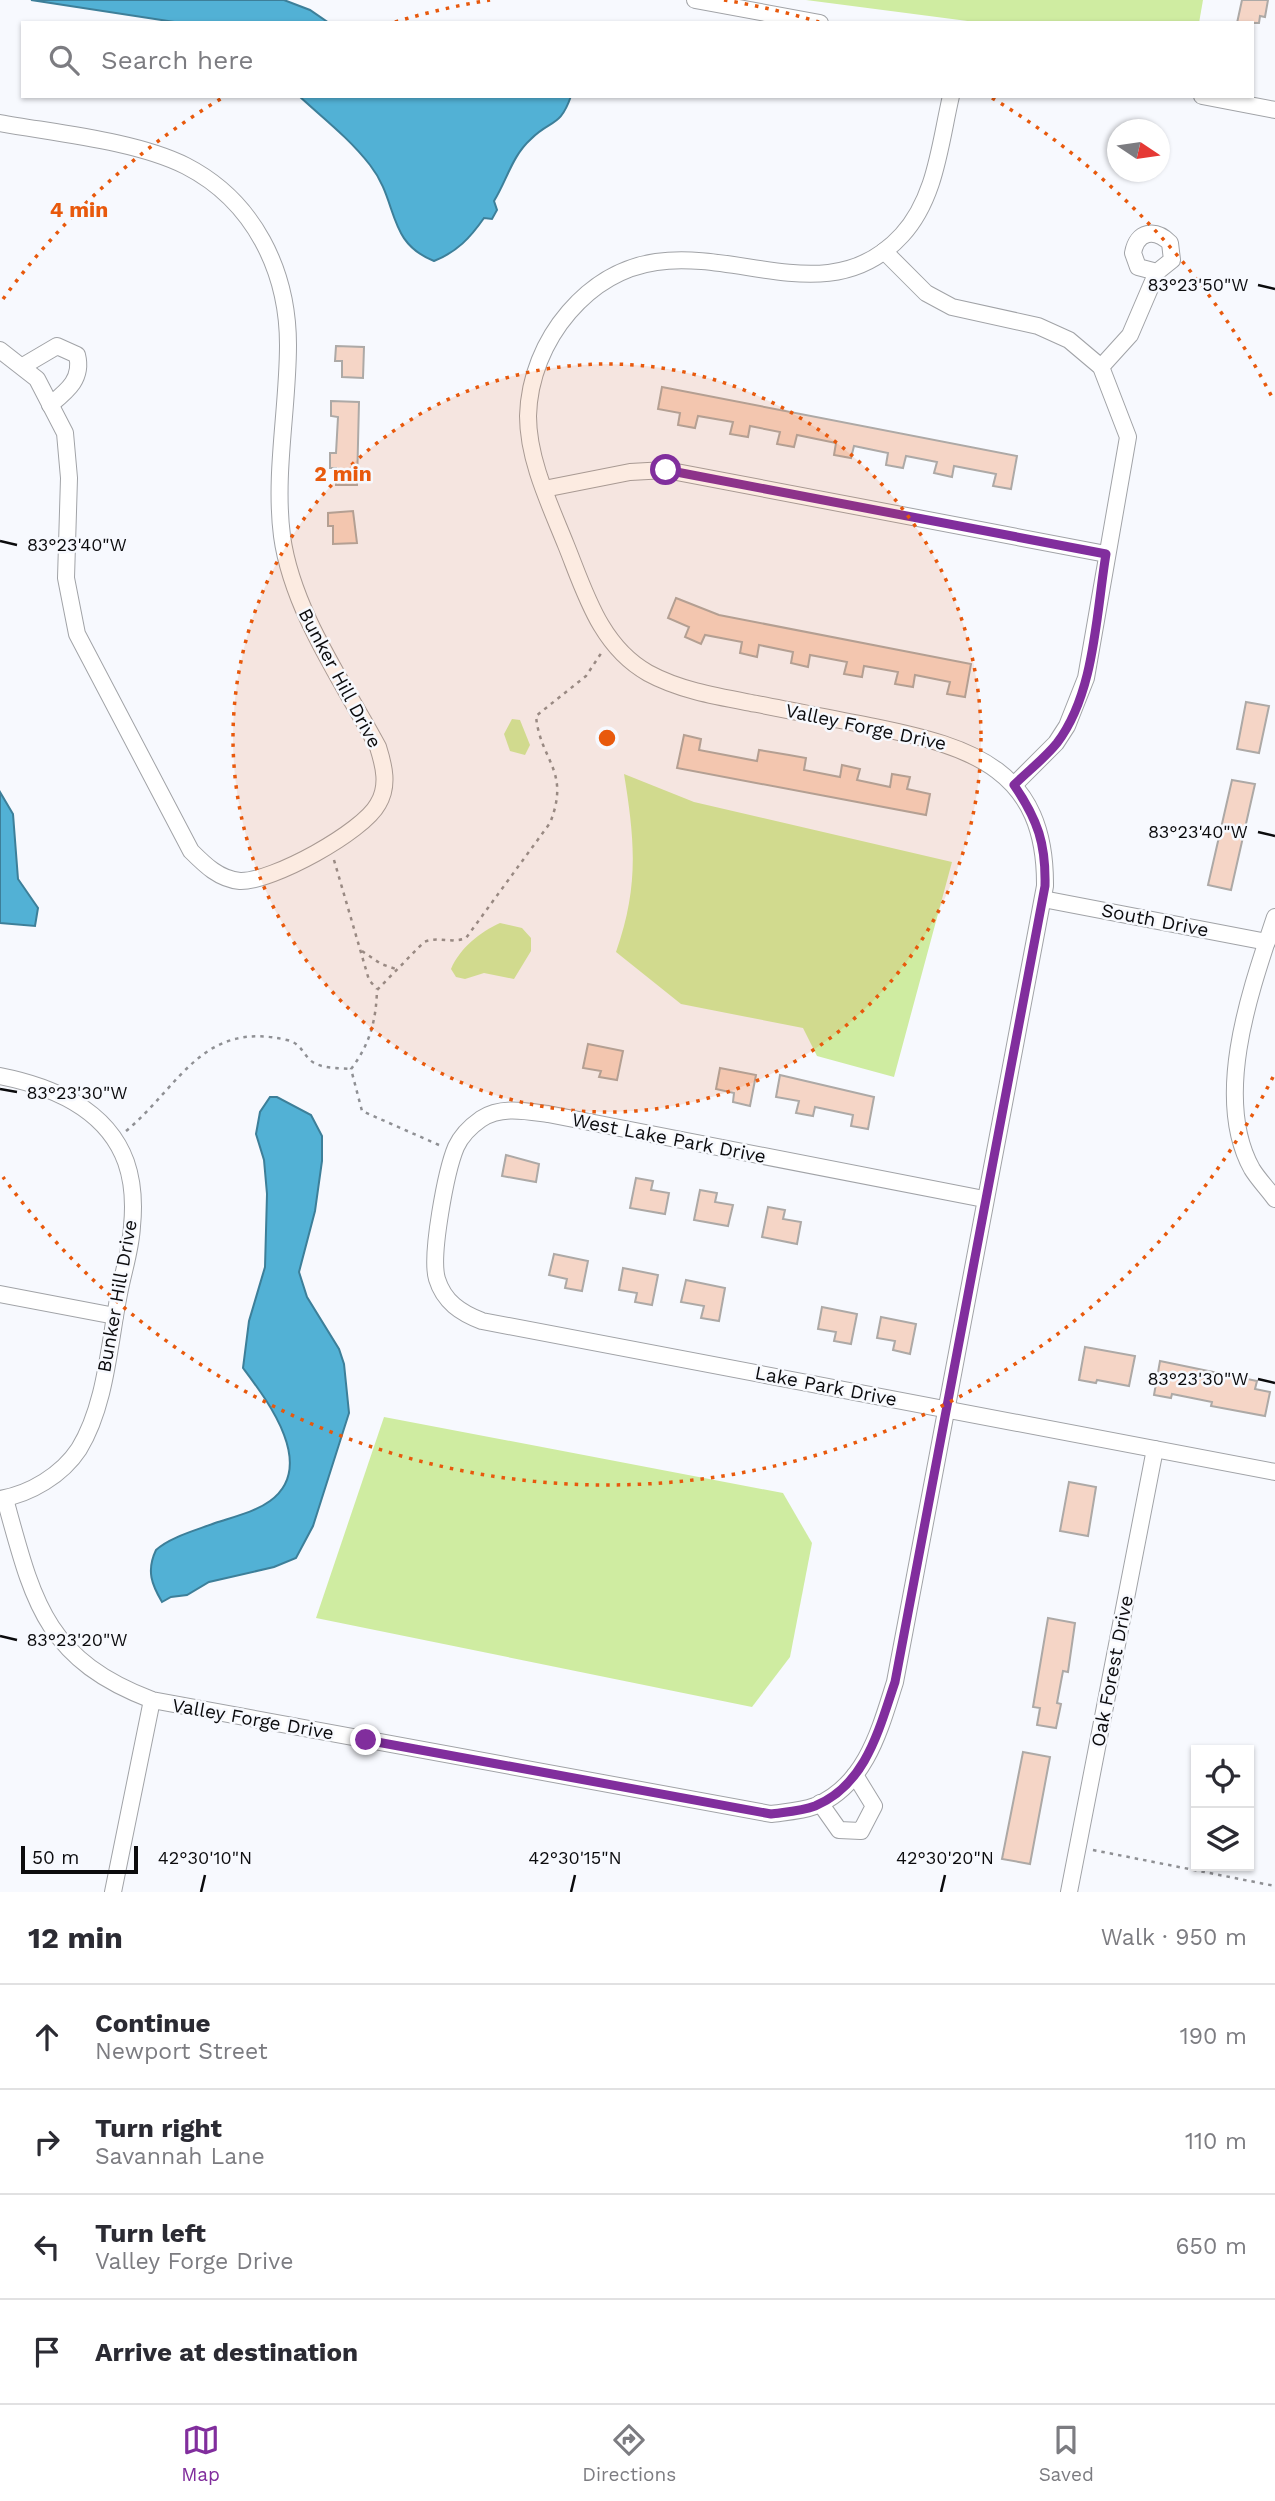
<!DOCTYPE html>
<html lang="en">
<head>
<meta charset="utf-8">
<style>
  :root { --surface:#fff; --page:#f2f2f3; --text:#2b2b33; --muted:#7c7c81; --line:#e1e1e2; --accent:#812e9d }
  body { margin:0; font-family:"Work Sans",sans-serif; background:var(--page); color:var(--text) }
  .controls { position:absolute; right:21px; bottom:21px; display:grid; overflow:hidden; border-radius:0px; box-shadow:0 2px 5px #0004 }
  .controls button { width:63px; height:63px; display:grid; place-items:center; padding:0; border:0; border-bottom:2px solid var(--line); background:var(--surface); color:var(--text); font:35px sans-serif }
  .compass { position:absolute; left:1107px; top:119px; width:63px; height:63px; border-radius:50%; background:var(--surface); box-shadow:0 2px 5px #0004; rotate:103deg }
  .scale { position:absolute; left:21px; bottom:18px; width:117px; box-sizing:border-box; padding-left:7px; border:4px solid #0b0b0d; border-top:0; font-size:19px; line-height:24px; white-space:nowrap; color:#0b0b0d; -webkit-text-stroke:5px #f7f9fe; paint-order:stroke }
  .stop { position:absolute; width:21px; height:21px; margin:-16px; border:5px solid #812e9d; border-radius:50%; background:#fff }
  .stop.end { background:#812e9d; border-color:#fff; box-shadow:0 2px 7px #0008 }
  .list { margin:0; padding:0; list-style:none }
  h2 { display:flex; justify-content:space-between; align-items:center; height:91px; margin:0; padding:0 28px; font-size:30px }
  h2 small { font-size:23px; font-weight:400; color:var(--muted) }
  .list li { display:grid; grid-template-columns:46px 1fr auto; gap:21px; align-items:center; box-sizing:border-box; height:105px; padding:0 28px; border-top:2px solid var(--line) }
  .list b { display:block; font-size:26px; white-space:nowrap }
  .list p { margin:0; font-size:23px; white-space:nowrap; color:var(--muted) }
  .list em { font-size:23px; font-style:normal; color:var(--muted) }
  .icon { flex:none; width:38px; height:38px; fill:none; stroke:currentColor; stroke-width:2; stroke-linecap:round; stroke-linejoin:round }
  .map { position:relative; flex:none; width:1275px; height:1892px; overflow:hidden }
  .search { position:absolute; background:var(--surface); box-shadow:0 2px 5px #0004; left:21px; right:21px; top:21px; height:77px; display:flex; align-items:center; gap:18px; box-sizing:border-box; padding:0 24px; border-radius:0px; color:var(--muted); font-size:26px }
  .sheet { height:511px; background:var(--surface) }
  nav { display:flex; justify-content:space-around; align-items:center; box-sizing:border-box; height:98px; border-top:2px solid var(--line); background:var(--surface); font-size:19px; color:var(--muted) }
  nav a { display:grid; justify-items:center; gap:4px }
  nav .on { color:var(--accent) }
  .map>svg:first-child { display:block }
  .green { fill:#cfeca1 }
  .water { fill:#52b1d5; stroke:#3d7f99; stroke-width:2 }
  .building { fill:#f5d5c6; stroke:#ada9a6; stroke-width:2 }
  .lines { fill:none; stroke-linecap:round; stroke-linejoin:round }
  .minor-casing { stroke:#a1a3a7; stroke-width:18 }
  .path { stroke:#8f9094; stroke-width:2.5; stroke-dasharray:3.5 5; stroke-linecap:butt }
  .minor { stroke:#fff; stroke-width:16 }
  .route { stroke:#812e9d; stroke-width:9 }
  .ticks { fill:none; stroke:#0b0b0d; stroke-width:2.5 }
  .ring { fill:none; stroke:#e8590c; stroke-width:3.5; stroke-dasharray:3.5 7 }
  .labels { text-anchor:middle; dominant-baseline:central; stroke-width:5; stroke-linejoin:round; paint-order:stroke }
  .street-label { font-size:19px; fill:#0b0b0d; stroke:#f7f9fe }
  .ticks-label { font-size:18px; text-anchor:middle; fill:#0b0b0d; stroke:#f7f9fe; stroke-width:5; stroke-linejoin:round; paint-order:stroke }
  .centre { fill:#e8590c; stroke:#f7f9fe; stroke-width:3.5 }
  .ring-label { font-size:21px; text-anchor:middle; font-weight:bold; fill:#e8590c; stroke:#f7f9fe; stroke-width:5; stroke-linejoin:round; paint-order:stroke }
</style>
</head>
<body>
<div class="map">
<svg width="1275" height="1892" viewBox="0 0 1275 1892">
  <rect width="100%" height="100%" fill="#f7f9fe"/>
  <g class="green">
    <polygon points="806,0 1203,0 1199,23 983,23"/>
    <polygon points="512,719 520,720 530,745 525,755 510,751 504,734"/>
    <path d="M624,774L694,802L952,862L894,1077L817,1056L803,1028L681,1004L616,952C639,887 635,841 624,774Z"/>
    <path d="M500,923L522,928L531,938V951L514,979L484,973L465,979L456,977L451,969C460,948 480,932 500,923Z"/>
    <polygon points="384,1417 783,1493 812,1543 790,1657 752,1707 316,1618"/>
  </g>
  <g class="water">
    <polygon points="31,0 284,0 310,10 329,23 181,23"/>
    <path d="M299,96H571C560,128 551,119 531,139C512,156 507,180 494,201L497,210L492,219L484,218C470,238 457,252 434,261C386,242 399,202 370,165C349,138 324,119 299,96Z"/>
    <polygon points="0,792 13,814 18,879 38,908 35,926 0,923"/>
    <path d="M270,1097H277L311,1115L322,1136V1161L315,1211L299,1272L307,1297L339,1349L344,1364L349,1413L313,1526L296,1558L274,1567L209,1582L187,1595L171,1597L162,1602C152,1585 146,1571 156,1550C170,1537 197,1530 215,1523C233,1517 255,1512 270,1501C318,1466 267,1400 243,1368L249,1321L265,1267L267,1194L264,1160L256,1134L260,1112Z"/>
  </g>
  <g class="building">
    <polygon points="1242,0 1268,0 1265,17 1260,16 1259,23 1237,23"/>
    <polygon points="336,346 364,347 363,378 342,377 342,361 335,361"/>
    <polygon points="662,387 1017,456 1011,489 993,486 996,474 954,466 952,477 934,473 937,462 906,456 903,468 886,465 888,453 854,446 851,458 834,455 836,443 797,435 794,447 777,444 780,432 750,426 748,437 730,434 733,422 698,416 695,428 678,425 680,413 658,409"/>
    <polygon points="331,401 359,402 357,485 336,485 336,468 330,468 330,453 336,453 338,417 331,416"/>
    <polygon points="353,511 357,543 333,544 333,526 328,526 328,513"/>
    <polygon points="676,598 719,615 971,664 965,697 947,694 950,682 915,675 913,687 895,684 898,672 864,666 862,677 844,674 847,662 810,655 808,667 791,663 793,652 759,645 757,657 740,653 742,642 705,635 701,644 685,637 689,627 668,618"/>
    <polygon points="1246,702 1269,706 1259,753 1237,749"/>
    <polygon points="684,735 701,739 699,750 757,761 759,750 789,755 806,758 804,770 840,777 842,765 860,769 857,780 890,787 892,774 910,777 907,789 930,794 926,815 677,768"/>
    <polygon points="1232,780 1255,784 1231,890 1208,885"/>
    <polygon points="588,1044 623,1051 617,1080 599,1077 601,1071 583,1068"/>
    <polygon points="720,1068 756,1075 750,1106 733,1102 734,1093 716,1089"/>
    <polygon points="780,1075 874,1097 868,1129 851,1126 853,1115 815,1107 813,1116 796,1113 799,1101 776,1097"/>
    <polygon points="506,1155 539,1164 536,1182 502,1176"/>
    <polygon points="636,1178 653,1181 651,1190 669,1193 665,1214 630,1208"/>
    <polygon points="700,1190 717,1193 715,1202 733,1205 728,1226 694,1220"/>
    <polygon points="768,1207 785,1210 783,1219 801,1222 797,1244 762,1237"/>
    <polygon points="554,1254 588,1261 582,1291 565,1288 567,1279 549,1275"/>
    <polygon points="623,1268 658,1275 652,1305 635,1302 637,1293 619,1290"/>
    <polygon points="686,1280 725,1288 719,1321 701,1318 704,1306 681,1302"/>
    <polygon points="822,1307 857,1314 851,1344 834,1341 836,1332 818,1329"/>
    <polygon points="881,1317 916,1324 910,1354 893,1350 895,1341 877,1338"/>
    <polygon points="1085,1347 1135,1356 1129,1386 1097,1380 1096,1383 1079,1380"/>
    <polygon points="1160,1361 1257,1381 1255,1389 1270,1392 1265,1416 1211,1406 1212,1402 1172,1394 1171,1398 1154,1395"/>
    <polygon points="1069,1482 1096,1487 1088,1536 1060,1531"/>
    <polygon points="1048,1618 1075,1623 1068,1672 1063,1671 1057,1703 1061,1704 1056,1728 1037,1725 1040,1708 1033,1707"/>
    <polygon points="1023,1752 1050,1757 1030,1864 1002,1859"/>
  </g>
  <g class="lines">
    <g class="minor-casing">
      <g id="minor">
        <polyline points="695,0 820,23"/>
        <polyline points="1202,96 1275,110"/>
        <path d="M0,123C55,133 137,141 186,166C254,201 288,271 288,345C288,408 274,474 282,536C292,610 343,682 378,747C384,766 389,786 378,804C363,832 272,882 240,881C219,879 205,865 191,851L77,634L66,578L69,478L65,433L37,379L0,350"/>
        <polyline points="884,251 926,293 952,307 1038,326 1069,340 1101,367 1128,437 1086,678 1067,726 1056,743 1014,785"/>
        <path d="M23,366L57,346L77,355C83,379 67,391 50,405"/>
        <path d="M1101,367L1130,335L1157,272L1172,260L1170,243C1155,228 1137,231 1133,253L1138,267L1157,272"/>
        <polyline points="544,489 630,472 666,470 1106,554"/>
        <polyline points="1043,899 1267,942"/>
        <path d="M1275,917C1251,989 1212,1097 1252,1169C1258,1179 1268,1189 1275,1199"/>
        <path d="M0,1076C51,1086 107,1109 126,1162C133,1182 134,1206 132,1226C131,1249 123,1272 119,1294C109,1344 106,1405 79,1449C62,1475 30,1494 0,1499"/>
        <path d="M984,1199L548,1114C525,1111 501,1106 481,1119C471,1126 461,1136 456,1147C446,1171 430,1256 437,1279C444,1302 461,1313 482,1321L1275,1472"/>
        <polyline points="0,1294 115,1316"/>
        <path d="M5,1499C33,1600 44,1659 152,1700L771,1814C785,1812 802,1811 815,1806C866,1785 880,1729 895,1682L1045,886C1046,770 973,747 875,727C836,719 796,712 757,704C720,697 681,691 648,673C600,646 585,592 566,545C550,505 528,460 528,416C529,378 544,341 569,312C675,189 808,338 902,235C936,198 940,143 951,96"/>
        <polyline points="820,1803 839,1830 861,1831 874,1806 855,1775"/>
        <polyline points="113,1892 152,1700"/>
        <polyline points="1069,1892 1155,1449"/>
      </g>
    </g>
    <g class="path">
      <polyline points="334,860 369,980 377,989"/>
      <polyline points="362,951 381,964 396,969"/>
      <path d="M126,1131C181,1085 202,1020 287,1040C300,1043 302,1052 310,1060C320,1069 339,1068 351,1069"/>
      <path d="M439,1145L362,1111L351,1069C370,1044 376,1021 377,990L424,942C438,936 451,944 466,938L550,823C571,770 540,761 536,716L586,676L602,652"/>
      <polyline points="1093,1850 1275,1886"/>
    </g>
    <use href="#minor" class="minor"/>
  </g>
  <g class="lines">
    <path class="route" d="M366,1740L771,1814C785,1812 802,1811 815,1806C866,1785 879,1729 895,1682L1045,886C1046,844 1038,820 1014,785C1028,771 1045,758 1057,743C1095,693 1096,614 1106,554L666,470"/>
  </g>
  <path class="ticks" d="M1258,285L1275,289M0,541L17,545M1258,832L1275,836M0,1089L17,1092M1258,1379L1275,1383M0,1636L17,1640M201,1892L205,1875M571,1892L575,1875M941,1892L945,1875"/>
  <circle cx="607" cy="738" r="374" fill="#e8590c" fill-opacity=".12"/>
  <g class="ring">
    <circle cx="607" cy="738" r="374"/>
    <path d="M1273 1077A747 747 0 0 1 3 1177M3 299A747 747 0 0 1 222 98M395 22A747 747 0 0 1 490 0M724 0A747 747 0 0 1 819 22M992 98A747 747 0 0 1 1273 399"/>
  </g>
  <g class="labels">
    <g class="street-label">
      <text transform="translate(340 678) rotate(62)">Bunker Hill Drive</text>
      <text transform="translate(866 727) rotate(12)">Valley Forge Drive</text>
      <text transform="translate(1155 920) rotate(11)">South Drive</text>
      <text transform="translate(669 1138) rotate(11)">West Lake Park Drive</text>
      <text transform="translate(117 1296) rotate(-80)">Bunker Hill Drive</text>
      <text transform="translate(826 1386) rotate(11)">Lake Park Drive</text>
      <text transform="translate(1112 1671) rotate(-79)">Oak Forest Drive</text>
      <text transform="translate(253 1719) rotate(10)">Valley Forge Drive</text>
    </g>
  </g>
  <g class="ticks-label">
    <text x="1198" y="291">83°23'50"W</text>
    <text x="77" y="551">83°23'40"W</text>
    <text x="1198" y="838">83°23'40"W</text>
    <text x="77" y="1099">83°23'30"W</text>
    <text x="1198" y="1385">83°23'30"W</text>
    <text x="77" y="1646">83°23'20"W</text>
    <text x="205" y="1864">42°30'10"N</text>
    <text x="575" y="1864">42°30'15"N</text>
    <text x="945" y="1864">42°30'20"N</text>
  </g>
  <circle cx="607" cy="738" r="10" class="centre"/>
  <g class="ring-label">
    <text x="79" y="217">4 min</text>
    <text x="343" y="481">2 min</text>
  </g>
</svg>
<div class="controls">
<button><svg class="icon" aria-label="locate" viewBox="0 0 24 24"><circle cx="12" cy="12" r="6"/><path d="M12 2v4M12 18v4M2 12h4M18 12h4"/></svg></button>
<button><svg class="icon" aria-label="layers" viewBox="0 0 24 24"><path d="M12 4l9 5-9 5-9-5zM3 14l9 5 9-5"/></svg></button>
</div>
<svg class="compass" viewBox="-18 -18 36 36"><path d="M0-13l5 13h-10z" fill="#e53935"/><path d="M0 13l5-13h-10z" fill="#7c7c81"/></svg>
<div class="scale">50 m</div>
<div class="stop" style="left:666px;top:470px"></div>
<div class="stop end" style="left:366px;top:1740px"></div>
<div class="search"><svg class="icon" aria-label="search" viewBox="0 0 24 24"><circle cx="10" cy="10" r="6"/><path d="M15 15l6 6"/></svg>Search here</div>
</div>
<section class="sheet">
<h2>12 min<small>Walk · 950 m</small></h2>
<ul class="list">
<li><svg class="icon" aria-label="ahead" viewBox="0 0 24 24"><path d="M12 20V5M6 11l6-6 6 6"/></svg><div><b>Continue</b><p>Newport Street</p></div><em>190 m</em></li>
<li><svg class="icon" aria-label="right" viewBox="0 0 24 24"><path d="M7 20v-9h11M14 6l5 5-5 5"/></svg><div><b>Turn right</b><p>Savannah Lane</p></div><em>110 m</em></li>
<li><svg class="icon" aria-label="left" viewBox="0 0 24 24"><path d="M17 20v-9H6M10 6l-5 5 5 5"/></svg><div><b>Turn left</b><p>Valley Forge Drive</p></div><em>650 m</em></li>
<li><svg class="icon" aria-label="arrive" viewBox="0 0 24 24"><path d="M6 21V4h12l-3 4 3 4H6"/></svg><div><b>Arrive at destination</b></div></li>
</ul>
</section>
<nav>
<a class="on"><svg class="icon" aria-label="map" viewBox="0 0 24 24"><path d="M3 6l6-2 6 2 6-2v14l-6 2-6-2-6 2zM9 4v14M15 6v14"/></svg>Map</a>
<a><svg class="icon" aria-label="directions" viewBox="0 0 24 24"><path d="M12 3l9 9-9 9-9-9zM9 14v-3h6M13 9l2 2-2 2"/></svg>Directions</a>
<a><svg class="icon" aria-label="saved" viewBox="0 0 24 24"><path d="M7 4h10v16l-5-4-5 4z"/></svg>Saved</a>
</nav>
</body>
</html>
